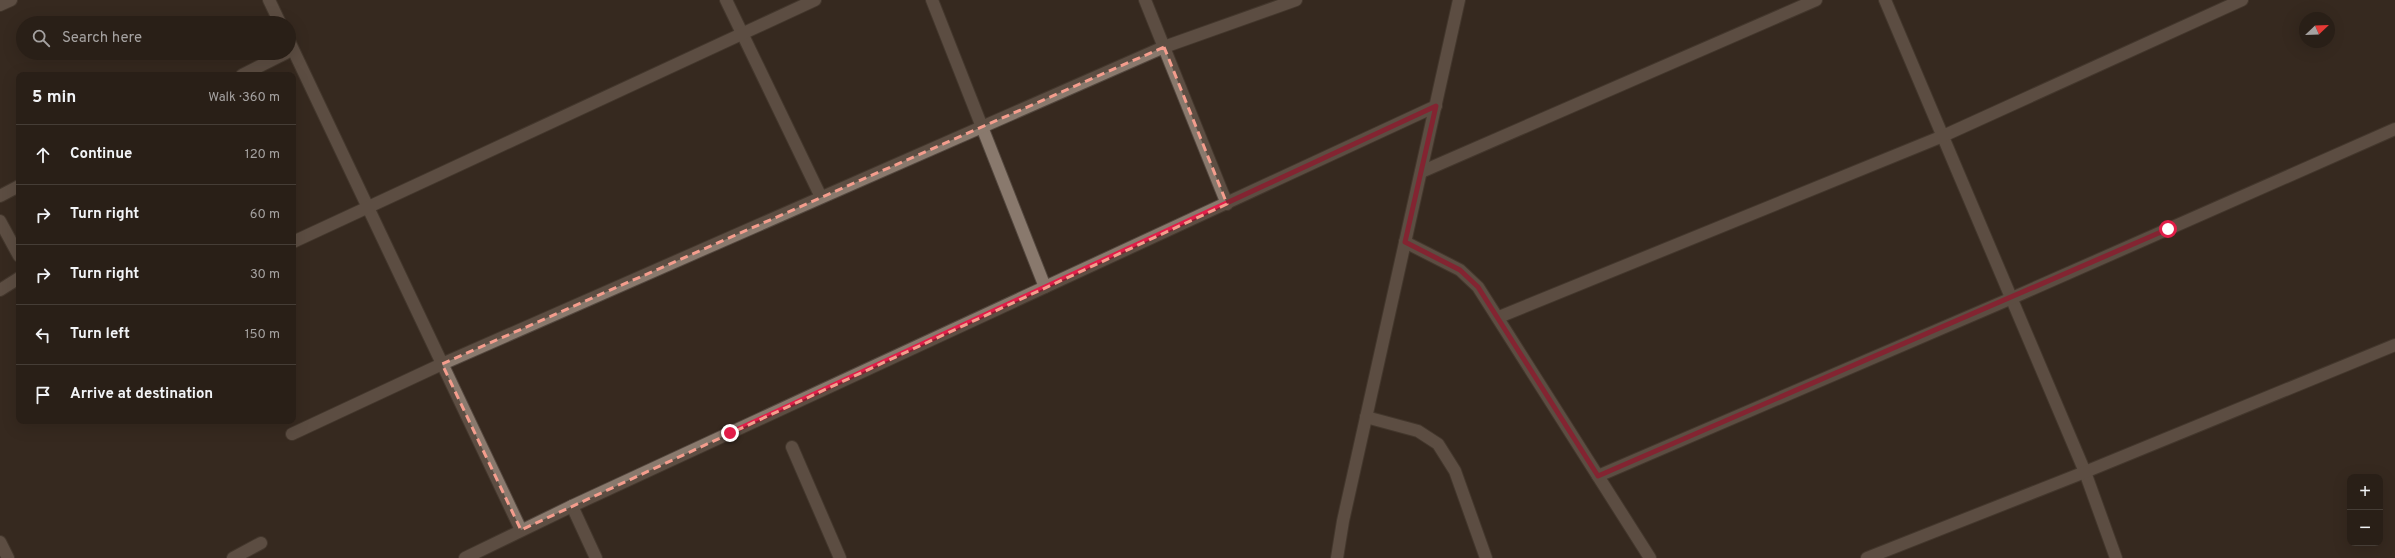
<!DOCTYPE html>
<html lang="en">
<head>
<meta charset="utf-8">
<style>
  :root { --surface:#291f17; --page:#312720; --text:#f1f3f6; --muted:#a5a2a1; --line:#453d36 }
  body { margin:0; font-family:Overpass,sans-serif; background:var(--page); color:var(--text) }
  .controls { position:absolute; right:12px; bottom:12px; display:grid; overflow:hidden; border-radius:8px; box-shadow:0 4px 16px #0002 }
  .controls button { width:36px; height:36px; display:grid; place-items:center; padding:0; border:0; border-bottom:1px solid var(--line); background:var(--surface); color:var(--text); font:20px sans-serif }
  .compass { position:absolute; left:2299px; top:12px; width:36px; height:36px; border-radius:50%; background:var(--surface); box-shadow:0 4px 16px #0002; rotate:67deg }
  .stop { position:absolute; width:12px; height:12px; margin:-9px; border:3px solid #e11d48; border-radius:50%; background:#fff }
  .stop.end { background:#e11d48; border-color:#fff; box-shadow:0 1px 4px #0008 }
  .list { margin:0; padding:0; list-style:none }
  h2 { display:flex; justify-content:space-between; align-items:center; height:52px; margin:0; padding:0 16px; font-size:17px }
  h2 small { font-size:13px; font-weight:400; color:var(--muted) }
  .list li { display:grid; grid-template-columns:26px 1fr auto; gap:12px; align-items:center; box-sizing:border-box; height:60px; padding:0 16px; border-top:1px solid var(--line) }
  .list b { display:block; font-size:15px; white-space:nowrap }
  .list em { font-size:13px; font-style:normal; color:var(--muted) }
  .icon { flex:none; width:22px; height:22px; fill:none; stroke:currentColor; stroke-width:2; stroke-linecap:round; stroke-linejoin:round }
  .map { position:relative; flex:none; width:2395px; height:558px; overflow:hidden }
  .search { position:absolute; background:var(--surface); box-shadow:0 4px 16px #0002; left:16px; top:16px; width:280px; height:44px; display:flex; align-items:center; gap:10px; box-sizing:border-box; padding:0 14px; border-radius:22px; color:var(--muted); font-size:15px }
  .panel { position:absolute; background:var(--surface); box-shadow:0 4px 16px #0002; left:16px; top:72px; width:280px; height:352px; border-radius:8px }
  .map>svg:first-child { display:block }
  .lines { fill:none; stroke-linecap:round; stroke-linejoin:round }
  .minor-casing { stroke:#53473e; stroke-width:14 }
  .minor { stroke:#89796d; stroke-width:12 }
  .route { stroke:#e11d48; stroke-width:5 }
  .marked { fill:none; stroke:#f49d8d; stroke-width:3; stroke-dasharray:8 5; stroke-linejoin:round }
</style>
</head>
<body>
<div class="map">
<svg width="2395" height="558" viewBox="0 0 2395 558">
  <rect width="100%" height="100%" fill="#37291f"/>
  <g class="lines">
    <g class="minor-casing">
      <g id="minor">
        <polyline points="269,0 280,23"/>
        <polyline points="726,0 821,197"/>
        <polyline points="932,0 1045,287"/>
        <polyline points="1145,0 1227,204"/>
        <polyline points="1885,0 2085,472 2116,558"/>
        <polyline points="0,5 11,0"/>
        <polyline points="289,41 521,530"/>
        <polyline points="242,75 286,53"/>
        <polyline points="1421,172 1816,0"/>
        <polyline points="0,196 19,186"/>
        <polyline points="0,221 19,256"/>
        <polyline points="293,242 815,0"/>
        <polyline points="1405,242 1460,270 1478,287 1650,558"/>
        <polyline points="0,290 19,278"/>
        <polyline points="1499,317 1943,136 2242,0"/>
        <polyline points="1366,417 1418,431 1438,444 1455,471 1486,558"/>
        <polyline points="292,434 442,364 1164,47 1296,0"/>
        <polyline points="792,447 840,558"/>
        <polyline points="1598,476 2012,298 2395,129"/>
        <polyline points="572,506 596,558"/>
        <polyline points="0,542 8,558"/>
        <polyline points="233,558 261,543"/>
        <polyline points="465,558 572,506 1436,106"/>
        <polyline points="1337,558 1343,521 1459,0"/>
        <polyline points="1867,558 2085,472 2395,345"/>
      </g>
    </g>
    <use href="#minor" class="minor"/>
  </g>
  <g class="lines">
    <polyline class="route" points="730,433 1436,106 1405,242 1460,270 1478,287 1598,476 2168,229"/>
  </g>
  <path d="M0 0H2395V558H0ZM1164,47L1227,204L521,530L442,364Z" fill="#37291f" fill-opacity=".55" fill-rule="evenodd"/>
  <path class="marked" d="M1164,47L1227,204L521,530L442,364Z"/>
</svg>
<div class="controls">
<button>+</button>
<button>−</button>
</div>
<svg class="compass" viewBox="-18 -18 36 36"><path d="M0-13l5 13h-10z" fill="#e53935"/><path d="M0 13l5-13h-10z" fill="#a5a2a1"/></svg>
<div class="stop" style="left:2168px;top:229px"></div>
<div class="stop end" style="left:730px;top:433px"></div>
<div class="search"><svg class="icon" aria-label="search" viewBox="0 0 24 24"><circle cx="10" cy="10" r="6"/><path d="M15 15l6 6"/></svg>Search here</div>
<section class="panel">
<h2>5 min<small>Walk · 360 m</small></h2>
<ul class="list">
<li><svg class="icon" aria-label="ahead" viewBox="0 0 24 24"><path d="M12 20V5M6 11l6-6 6 6"/></svg><div><b>Continue</b></div><em>120 m</em></li>
<li><svg class="icon" aria-label="right" viewBox="0 0 24 24"><path d="M7 20v-9h11M14 6l5 5-5 5"/></svg><div><b>Turn right</b></div><em>60 m</em></li>
<li><svg class="icon" aria-label="right" viewBox="0 0 24 24"><path d="M7 20v-9h11M14 6l5 5-5 5"/></svg><div><b>Turn right</b></div><em>30 m</em></li>
<li><svg class="icon" aria-label="left" viewBox="0 0 24 24"><path d="M17 20v-9H6M10 6l-5 5 5 5"/></svg><div><b>Turn left</b></div><em>150 m</em></li>
<li><svg class="icon" aria-label="arrive" viewBox="0 0 24 24"><path d="M6 21V4h12l-3 4 3 4H6"/></svg><div><b>Arrive at destination</b></div></li>
</ul>
</section>
</div>
</body>
</html>
